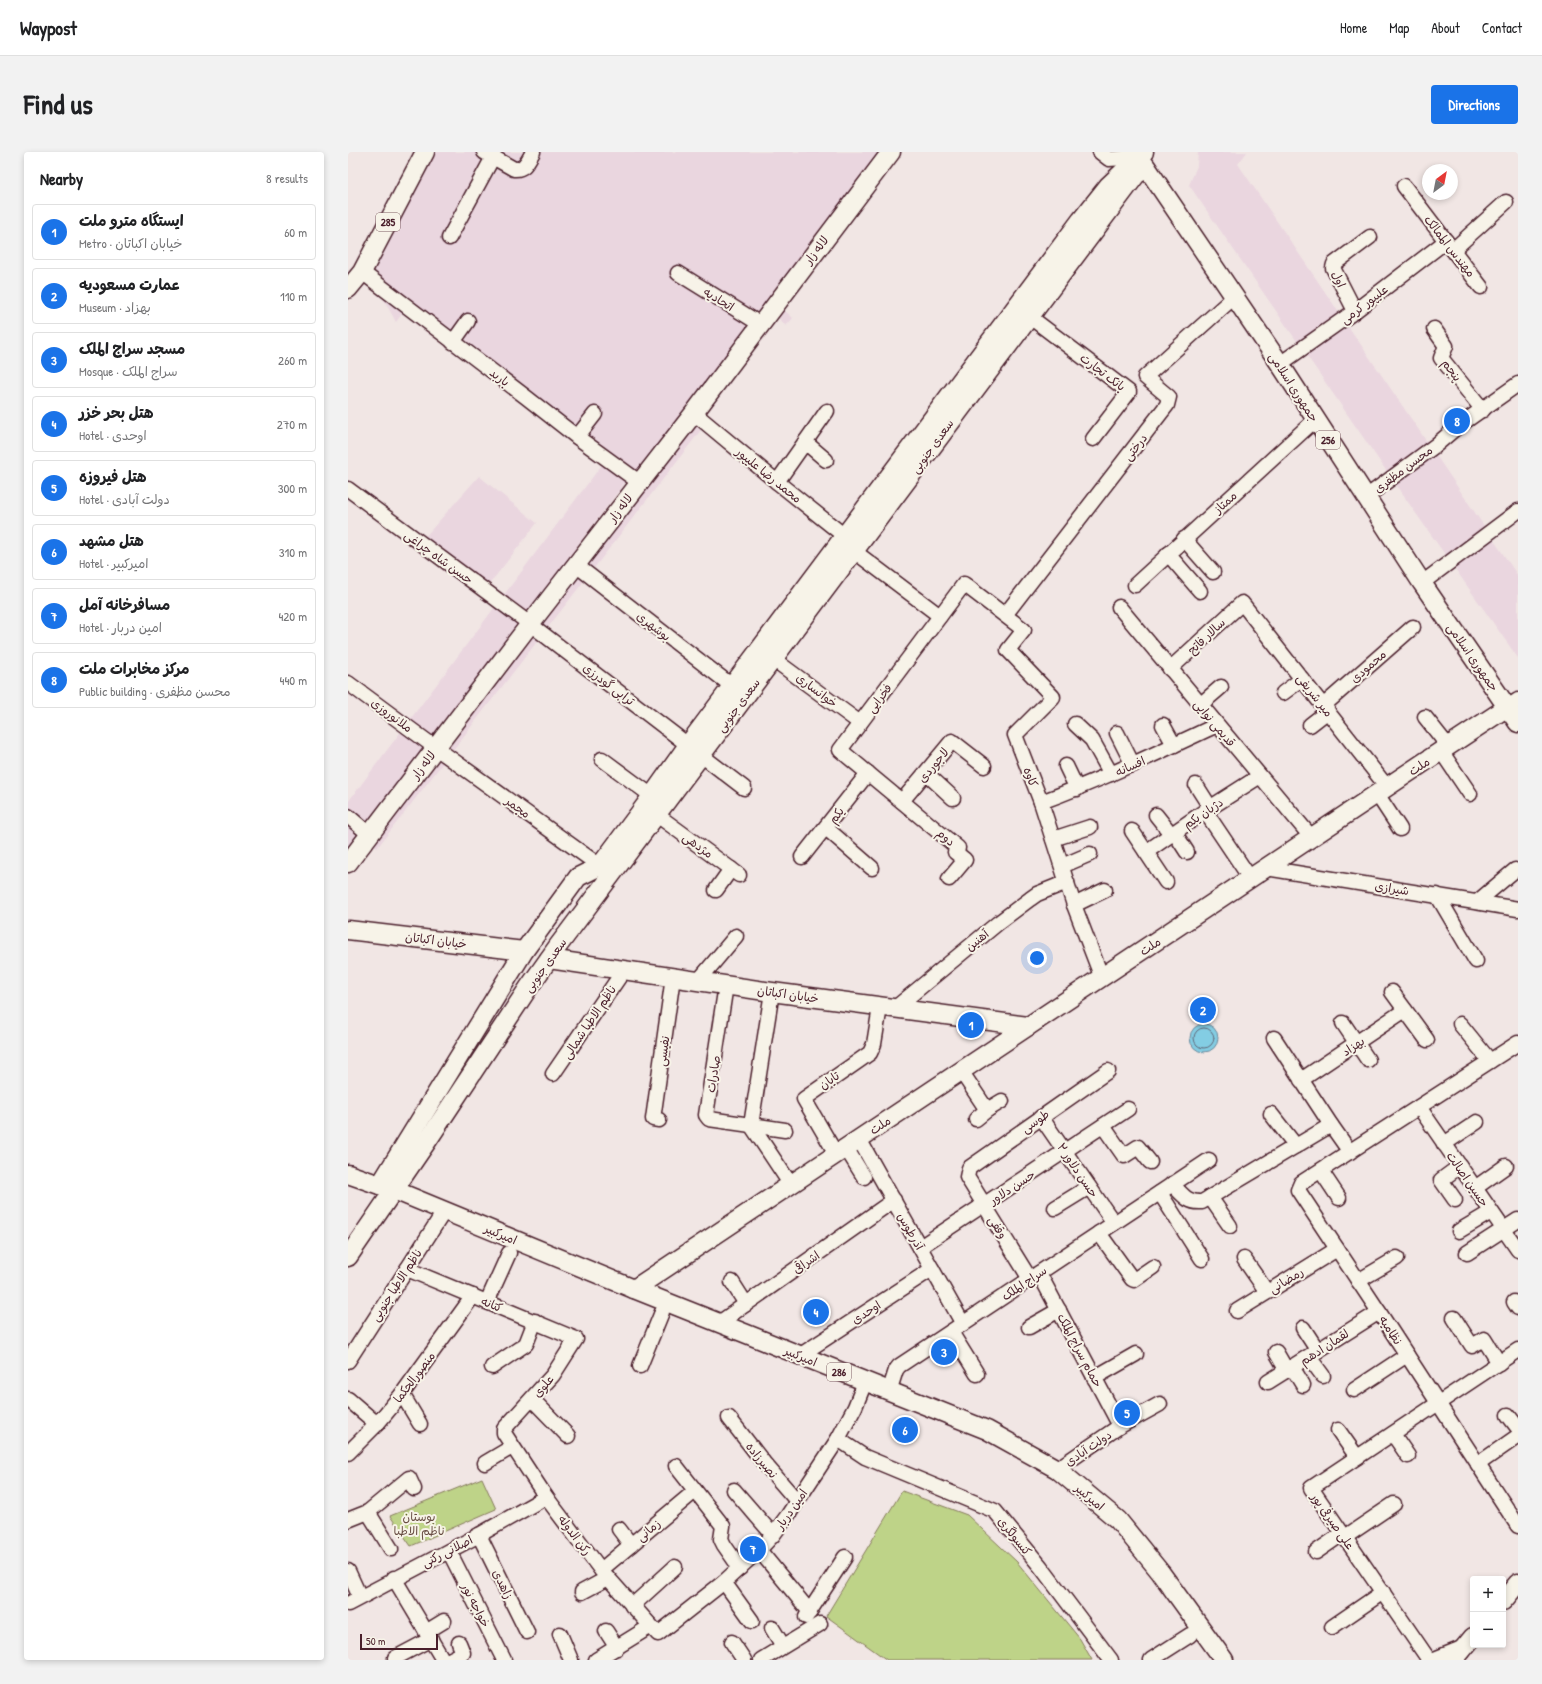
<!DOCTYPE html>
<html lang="en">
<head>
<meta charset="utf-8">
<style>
  :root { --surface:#fff; --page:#f2f2f2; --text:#202124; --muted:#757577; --line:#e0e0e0; --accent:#1a73e8 }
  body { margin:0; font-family:"Patrick Hand","Playpen Sans Arabic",sans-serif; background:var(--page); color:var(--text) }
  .controls { position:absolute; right:12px; bottom:12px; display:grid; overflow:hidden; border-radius:4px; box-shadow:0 2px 6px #0003 }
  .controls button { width:36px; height:36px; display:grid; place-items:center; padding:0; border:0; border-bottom:1px solid var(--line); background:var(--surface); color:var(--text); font:20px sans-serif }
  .compass { position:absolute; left:1074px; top:12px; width:36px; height:36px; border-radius:50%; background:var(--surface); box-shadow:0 2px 6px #0003; rotate:32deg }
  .scale { position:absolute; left:12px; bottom:10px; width:78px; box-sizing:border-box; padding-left:4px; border:2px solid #4a1f2b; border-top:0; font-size:11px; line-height:14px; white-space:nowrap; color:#4a1f2b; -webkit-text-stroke:3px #f7f3e8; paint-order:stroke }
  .you { position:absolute; left:689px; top:806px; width:14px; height:14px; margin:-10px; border:3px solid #fff; border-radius:50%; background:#1a73e8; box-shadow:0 0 0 6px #1a73e833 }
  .badge { display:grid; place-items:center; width:26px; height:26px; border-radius:50%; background:var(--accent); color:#fff; font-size:13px; font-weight:700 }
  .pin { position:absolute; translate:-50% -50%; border:2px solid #fff; box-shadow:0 1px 4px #0006 }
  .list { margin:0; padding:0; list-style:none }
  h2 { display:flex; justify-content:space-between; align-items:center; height:52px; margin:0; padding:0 16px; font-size:17px }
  h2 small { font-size:13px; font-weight:400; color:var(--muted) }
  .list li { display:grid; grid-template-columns:26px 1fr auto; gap:12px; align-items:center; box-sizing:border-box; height:56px; margin:0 8px 8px; padding:0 8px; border:1px solid var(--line); border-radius:4px }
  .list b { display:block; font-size:15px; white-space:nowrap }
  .list p { margin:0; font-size:13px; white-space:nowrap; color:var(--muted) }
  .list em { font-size:13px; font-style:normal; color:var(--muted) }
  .map { position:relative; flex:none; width:1170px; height:1508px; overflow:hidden; border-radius:4px }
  header { display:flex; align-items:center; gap:24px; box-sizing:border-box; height:56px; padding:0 20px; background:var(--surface); border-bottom:1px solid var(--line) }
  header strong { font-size:19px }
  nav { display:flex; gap:22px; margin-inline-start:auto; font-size:14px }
  .intro { display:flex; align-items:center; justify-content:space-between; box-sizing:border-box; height:96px; padding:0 24px }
  h1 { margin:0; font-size:28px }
  .button { padding:10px 18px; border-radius:4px; background:var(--accent); color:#fff; font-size:14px; font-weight:700 }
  main { display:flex; gap:24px; padding:0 24px }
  aside { flex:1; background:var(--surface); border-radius:4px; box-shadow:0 2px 6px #0003 }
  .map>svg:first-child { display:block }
  .built { fill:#ead6df }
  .green { fill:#bed388; stroke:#84795a }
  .water { fill:#83cde3; stroke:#6c8799 }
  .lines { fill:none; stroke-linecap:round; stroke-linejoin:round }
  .shore { stroke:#616575; stroke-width:1 }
  .minor-casing { stroke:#4a1f2b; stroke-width:17 }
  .major-casing { stroke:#4a1f2b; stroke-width:21 }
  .minor { stroke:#f7f3e8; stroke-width:14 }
  .major { stroke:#f7f3e8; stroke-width:18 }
  .labels { text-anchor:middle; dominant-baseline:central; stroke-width:4; stroke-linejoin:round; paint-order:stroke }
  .shield { fill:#f7f3e8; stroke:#7e5f64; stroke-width:1 }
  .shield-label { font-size:11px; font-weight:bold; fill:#4a1f2b }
  .street-label { font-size:12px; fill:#4a1f2b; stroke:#f7f3e8 }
  .park-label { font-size:12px; fill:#674c42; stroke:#f7f3e8 }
</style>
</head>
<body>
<header>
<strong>Waypost</strong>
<nav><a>Home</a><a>Map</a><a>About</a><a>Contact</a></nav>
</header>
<div class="intro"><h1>Find us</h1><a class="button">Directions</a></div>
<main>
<aside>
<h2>Nearby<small>8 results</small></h2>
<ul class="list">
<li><span class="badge">1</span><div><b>ایستگاه مترو ملت</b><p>Metro · خیابان اکباتان</p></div><em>60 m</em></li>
<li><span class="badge">2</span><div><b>عمارت مسعودیه</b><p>Museum · بهزاد</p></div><em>110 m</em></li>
<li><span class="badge">3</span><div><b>مسجد سراج الملک</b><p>Mosque · سراج الملک</p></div><em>260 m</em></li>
<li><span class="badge">4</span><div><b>هتل بحر خزر</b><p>Hotel · اوحدی</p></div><em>270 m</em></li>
<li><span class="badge">5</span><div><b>هتل فیروزه</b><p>Hotel · دولت آبادی</p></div><em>300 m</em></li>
<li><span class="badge">6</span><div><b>هتل مشهد</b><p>Hotel · امیرکبیر</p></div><em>310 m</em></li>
<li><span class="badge">7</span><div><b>مسافرخانه آمل</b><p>Hotel · امین دربار</p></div><em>420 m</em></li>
<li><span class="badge">8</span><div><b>مرکز مخابرات ملت</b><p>Public building · محسن مظفری</p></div><em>440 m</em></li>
</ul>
</aside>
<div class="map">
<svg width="1170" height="1508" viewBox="0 0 1170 1508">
  <rect width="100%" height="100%" fill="#f1e6e4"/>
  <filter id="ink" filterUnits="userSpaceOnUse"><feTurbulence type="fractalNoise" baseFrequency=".025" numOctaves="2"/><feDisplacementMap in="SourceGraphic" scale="8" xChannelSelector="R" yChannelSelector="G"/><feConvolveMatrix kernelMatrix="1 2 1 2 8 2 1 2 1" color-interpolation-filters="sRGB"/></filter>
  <g filter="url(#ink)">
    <g class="built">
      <polygon points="77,0 543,0 291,330 282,324 0,698 0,650 259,306 14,120"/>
      <polygon points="850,0 899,0 890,12 1170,424 1170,506 1055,343 841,33 849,14"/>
      <polygon points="30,137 57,158 48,170"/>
      <polygon points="434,156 445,166 438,174 429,164"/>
      <polygon points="344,271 353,278 29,696 22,690"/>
      <polygon points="131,324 189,371 139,435 75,387"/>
    </g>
    <g class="green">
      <polygon points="134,1326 148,1357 63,1394 42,1364"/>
      <polygon points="554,1339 619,1363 669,1410 732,1487 744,1508 539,1508 478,1464"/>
    </g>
    <circle class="water" cx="856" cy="886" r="14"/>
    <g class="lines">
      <circle class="shore" cx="856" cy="886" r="10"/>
      <g class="minor-casing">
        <g id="minor">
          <path d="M136,0L166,17C177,18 180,8 185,0"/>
          <polyline points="752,0 761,7 791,5"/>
          <polyline points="1056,34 1133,135"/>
          <polyline points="101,86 145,5"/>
          <polyline points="1105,98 1158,50"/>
          <polyline points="14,120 178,245 229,285 291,330"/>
          <polyline points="330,121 412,172"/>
          <polyline points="1007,159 985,116 986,112 1022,85"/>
          <polyline points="682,165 781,240 745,287"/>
          <polyline points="1086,177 1098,194 1093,206 1135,258"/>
          <polyline points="105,190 120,169"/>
          <polyline points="932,212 1007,159 1098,89"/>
          <polyline points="346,261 429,330 504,390"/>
          <polyline points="229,285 247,262"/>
          <polyline points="457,290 478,308"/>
          <polyline points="429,330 479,259"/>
          <polyline points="0,337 182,472 340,593"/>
          <polyline points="1018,345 1088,293 1109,275 1170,232"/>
          <polyline points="836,387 865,420"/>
          <polyline points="498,393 592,464"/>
          <polyline points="820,402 852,439"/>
          <polyline points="228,413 384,534"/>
          <polyline points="1074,431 1170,359"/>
          <polyline points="787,433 967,268"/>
          <polyline points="771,455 964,686"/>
          <polyline points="657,463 819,253 821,245 797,225 886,145"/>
          <polyline points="417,501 512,571"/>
          <polyline points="822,517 894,451 1039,635"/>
          <polyline points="0,531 88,596 252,714"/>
          <polyline points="935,541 954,527"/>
          <polyline points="852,553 873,535"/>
          <polyline points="975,554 1065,475"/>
          <polyline points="1160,555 1170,548"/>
          <polyline points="1077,565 1100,594"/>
          <polyline points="727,572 744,588 763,622"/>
          <polyline points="815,573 826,593"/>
          <polyline points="962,573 980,559"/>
          <polyline points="769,581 785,613"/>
          <polyline points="1093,599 1122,642"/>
          <polyline points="353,603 396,636"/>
          <polyline points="254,607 304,644"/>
          <polyline points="718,614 729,637"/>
          <polyline points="578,621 605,646"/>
          <polyline points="848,633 862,655"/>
          <polyline points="1029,642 1052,677"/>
          <polyline points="554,649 604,589 636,614"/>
          <path d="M693,650C753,628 811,600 869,573"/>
          <polyline points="857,659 902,726"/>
          <polyline points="309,663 391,723"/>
          <polyline points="808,663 823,682"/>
          <polyline points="0,664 22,683"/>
          <polyline points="478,676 524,716"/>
          <polyline points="784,679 818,730"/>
          <polyline points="826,680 839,700"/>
          <polyline points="705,687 742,675"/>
          <polyline points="798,700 857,659 912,624"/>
          <polyline points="454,705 520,621"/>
          <polyline points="714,714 742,702"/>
          <polyline points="917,716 1170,757"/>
          <polyline points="601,727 617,708 607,700 610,696 492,598 616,432 676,478 660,498 705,545 667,583 693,650 726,753 754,826"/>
          <polyline points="368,738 383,717"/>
          <polyline points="1089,743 1128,809"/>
          <polyline points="1129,750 1167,718"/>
          <polyline points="726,753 757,738"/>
          <polyline points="351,828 388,784"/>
          <polyline points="378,833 358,963 361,967 437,978"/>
          <polyline points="424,840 403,973 443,1033"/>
          <polyline points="1044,840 1079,888"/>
          <polyline points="546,857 650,771 682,747 689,742 719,730"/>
          <polyline points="995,871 1020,908"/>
          <polyline points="1112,872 1142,909"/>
          <polyline points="926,886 983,973 1002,1000"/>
          <polyline points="1170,891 953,1031 950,1038 1031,1160 1170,1374"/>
          <polyline points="613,919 639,958 654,949"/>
          <polyline points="205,922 276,818"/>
          <polyline points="953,928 1057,858"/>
          <polyline points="1071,955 1170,1098"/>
          <polyline points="923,962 948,994"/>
          <polyline points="693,965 766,1071"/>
          <polyline points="628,967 639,958"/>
          <polyline points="311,968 305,967 325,825"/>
          <polyline points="755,974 776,1004 790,995 802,1010"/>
          <polyline points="511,987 615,1172"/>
          <polyline points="1096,992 1129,970"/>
          <polyline points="498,996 516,1025"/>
          <polyline points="488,1002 456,947 522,901 526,892 532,855"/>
          <polyline points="973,1019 991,1046"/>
          <path d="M824,1032C835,1043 839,1051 854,1050L983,973"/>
          <polyline points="1127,1036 1158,1014"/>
          <polyline points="812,1041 854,1107"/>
          <polyline points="862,1045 882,1074"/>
          <polyline points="1107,1048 1093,1028 1112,1014"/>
          <polyline points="707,1056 741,1035"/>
          <polyline points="1111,1079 1143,1060"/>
          <polyline points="751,1081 784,1127 786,1128 805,1115"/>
          <polyline points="572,1095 780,957"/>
          <polyline points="1119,1101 1170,1068"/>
          <polyline points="896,1107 919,1140"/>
          <polyline points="59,1117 228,1187 205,1223 156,1277 156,1281 198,1345 253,1418 310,1482 376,1430 411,1398 425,1383 440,1363 490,1287 507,1255 517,1230"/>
          <polyline points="691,1121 772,1274"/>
          <polyline points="682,1127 619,1025 621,1016 760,919"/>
          <polyline points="1010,1129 1049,1106"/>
          <polyline points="384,1130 398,1152"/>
          <polyline points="139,1150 161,1101"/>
          <polyline points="1166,1150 1170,1156"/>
          <polyline points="889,1159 989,1097"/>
          <polyline points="1106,1166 1124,1194 1136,1187 1151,1211"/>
          <polyline points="371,1171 546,1048"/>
          <polyline points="681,1175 711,1158"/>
          <polyline points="955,1176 970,1199"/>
          <polyline points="603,1180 629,1222"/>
          <polyline points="928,1200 939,1219"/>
          <polyline points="451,1204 584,1117"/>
          <polyline points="961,1205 975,1224"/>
          <polyline points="0,1209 97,1058"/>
          <polyline points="292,1214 314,1160"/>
          <polyline points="144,1215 178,1192 187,1169"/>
          <polyline points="944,1215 955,1233"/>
          <polyline points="746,1226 788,1202"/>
          <polyline points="920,1230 1031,1160"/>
          <polyline points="1006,1238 1059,1203"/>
          <polyline points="541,1240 548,1218 551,1214 861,1008"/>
          <polyline points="54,1242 72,1272"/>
          <polyline points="0,1247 29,1272"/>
          <polyline points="184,1247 220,1284"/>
          <polyline points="1160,1263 1170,1276"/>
          <polyline points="381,1266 416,1311 449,1349"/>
          <polyline points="990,1278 1009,1305"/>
          <polyline points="1045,1282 1060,1304"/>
          <polyline points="490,1287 517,1305 647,1359 693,1415 763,1508"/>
          <polyline points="0,1301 29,1272 54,1242 125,1144"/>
          <polyline points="137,1311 164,1295"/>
          <polyline points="1130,1312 1170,1284"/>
          <polyline points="328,1314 375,1374 373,1387 376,1393 392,1416"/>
          <polyline points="709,1317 772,1274 812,1252"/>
          <polyline points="386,1338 425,1383"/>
          <polyline points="20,1360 43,1397"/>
          <polyline points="0,1368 20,1360 61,1326 66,1337"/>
          <polyline points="271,1377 283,1393"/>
          <polyline points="131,1383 179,1480"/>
          <polyline points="997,1385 1046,1352"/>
          <polyline points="411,1398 462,1460"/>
          <polyline points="101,1399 156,1508"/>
          <polyline points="968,1400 994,1382"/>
          <polyline points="253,1418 347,1339"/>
          <polyline points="0,1419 12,1445"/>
          <polyline points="46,1426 95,1508"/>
          <polyline points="376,1430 404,1469"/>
          <polyline points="234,1440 260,1426"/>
          <polyline points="0,1452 131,1383 198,1345"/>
          <polyline points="284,1454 327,1415"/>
          <polyline points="458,1465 497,1405"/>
          <polyline points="984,1475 1035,1440"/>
          <polyline points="424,1476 435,1494"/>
          <polyline points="258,1479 269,1496"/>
          <polyline points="78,1480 96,1469"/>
          <polyline points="212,1482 223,1508"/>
          <polyline points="384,1490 396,1508"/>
          <polyline points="47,1506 83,1487"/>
          <polyline points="101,1508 115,1501 111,1491"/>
          <polyline points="248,1508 303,1474"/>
          <polyline points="413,1508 472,1472"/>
          <polyline points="803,1508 842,1483"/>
          <polyline points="1081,1508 963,1336 1170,1198"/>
        </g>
      </g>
      <g class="major-casing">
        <g id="major">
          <polyline points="793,7 932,212 1074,431 1170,571"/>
          <polyline points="0,137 14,120 77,0"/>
          <polyline points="0,711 182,472 346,261 543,0"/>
          <polyline points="0,778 176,799"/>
          <polyline points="201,807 424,840 680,874"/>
          <polyline points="0,1022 46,1038 286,1137 639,1278 709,1317 770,1368 813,1421 876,1508"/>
          <polyline points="32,1033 176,799 230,725 252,714 296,655 340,593 733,68 760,34 796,0"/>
          <polyline points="0,1105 78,991 181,835 210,794 788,23 799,16"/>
          <polyline points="286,1137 1093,599 1152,560 1156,558 1162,559"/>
          <polyline points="1155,1449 1170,1431"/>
          <polyline points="1089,1508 1114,1498"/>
          <polyline points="1106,1508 1125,1485"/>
        </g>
      </g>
      <use href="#minor" class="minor"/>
      <use href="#major" class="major"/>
    </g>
  </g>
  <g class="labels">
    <g class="shield">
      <rect x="28" y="61" width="24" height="18" rx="3"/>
      <rect x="968" y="279" width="24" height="18" rx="3"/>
      <rect x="479" y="1211" width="24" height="18" rx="3"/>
    </g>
    <g class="shield-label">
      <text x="40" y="70">285</text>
      <text x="980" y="288">256</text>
      <text x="491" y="1220">286</text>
    </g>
    <g class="street-label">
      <text transform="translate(1102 94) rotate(52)">مهندس‌ الممالک</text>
      <text transform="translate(468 98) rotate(-53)">لاله زار</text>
      <text transform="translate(991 127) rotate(67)">اول</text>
      <text transform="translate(371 147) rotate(32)">اتحادیه</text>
      <text transform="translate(1016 152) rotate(-37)">علیپور کرمی</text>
      <text transform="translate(1104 218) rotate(53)">پنجم</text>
      <text transform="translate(755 220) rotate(37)">بانک تجارت</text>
      <text transform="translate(152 225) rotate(37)">باربد</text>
      <text transform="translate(946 235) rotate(57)">جمهوری اسلامی</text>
      <text transform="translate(584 294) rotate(-54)">سعدی جنوبی</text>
      <text transform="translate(787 295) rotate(-52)">درختی</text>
      <text transform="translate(1055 317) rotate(-37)">محسن مظفری</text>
      <text transform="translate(421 323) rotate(39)">محمد رضا علیپور</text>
      <text transform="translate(877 350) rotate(-42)">ممتاز</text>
      <text transform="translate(272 356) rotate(-53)">لاله زار</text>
      <text transform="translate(91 405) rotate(36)">حسن شاه چراغی</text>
      <text transform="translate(306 474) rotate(38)">بوشهری</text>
      <text transform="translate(858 484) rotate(-43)">سالار فاتح</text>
      <text transform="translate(1125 505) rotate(55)">جمهوری اسلامی</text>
      <text transform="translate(1020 514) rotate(-41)">محمودی</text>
      <text transform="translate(261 532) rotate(37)">ترابی گودرزی</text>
      <text transform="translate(469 538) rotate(37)">خوانساری</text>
      <text transform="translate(967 543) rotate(52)">میر شریفی</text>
      <text transform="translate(531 546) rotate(-53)">فخرایی</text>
      <text transform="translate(390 553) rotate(-53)">سعدی جنوبی</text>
      <text transform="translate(44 563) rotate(37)">ملانوروزی</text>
      <text transform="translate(867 571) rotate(50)">قدیمی نوایی</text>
      <text transform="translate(75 613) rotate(-53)">لاله زار</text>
      <text transform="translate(585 613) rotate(-50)">لاجوردی</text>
      <text transform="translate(782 614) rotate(-24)">افسانه</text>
      <text transform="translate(1071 614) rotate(-34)">ملت</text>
      <text transform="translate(683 625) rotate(69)">کاوه</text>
      <text transform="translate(170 655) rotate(36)">مجمر</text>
      <text transform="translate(855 661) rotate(-34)">دژبان یکم</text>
      <text transform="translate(488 663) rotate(-53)">یکم</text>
      <text transform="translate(598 685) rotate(40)">دوم</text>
      <text transform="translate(350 693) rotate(36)">مژدهی</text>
      <text transform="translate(1044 736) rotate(9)">شیرازی</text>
      <text transform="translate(88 788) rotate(7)">خیابان اکباتان</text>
      <text transform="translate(629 788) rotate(-39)">آهنین</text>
      <text transform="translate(802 794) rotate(-34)">ملت</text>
      <text transform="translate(197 813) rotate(-54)">سعدی جنوبی</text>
      <text transform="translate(440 842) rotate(8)">خیابان اکباتان</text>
      <text transform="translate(241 870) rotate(-56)">ناظم الاطبا شمالی</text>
      <text transform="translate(1005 894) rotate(-34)">بهزاد</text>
      <text transform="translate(315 899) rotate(-82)">نفیسی</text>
      <text transform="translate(365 922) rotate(-81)">صادرات</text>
      <text transform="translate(481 928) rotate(-34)">تابان</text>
      <text transform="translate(687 969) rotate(-35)">طوسی</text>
      <text transform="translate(532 973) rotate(-34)">ملت</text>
      <text transform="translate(730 1018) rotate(56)">حسن دلاور ۲</text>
      <text transform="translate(1120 1027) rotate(55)">حسین اصالت</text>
      <text transform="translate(664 1035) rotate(-33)">حسن دلاور</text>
      <text transform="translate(650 1075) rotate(58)">وقفی</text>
      <text transform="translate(563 1079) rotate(60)">آذرطوس</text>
      <text transform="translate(153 1082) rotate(23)">امیرکبیر</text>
      <text transform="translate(458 1110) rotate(-35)">اشراقی</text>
      <text transform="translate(938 1128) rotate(-32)">رمضانی</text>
      <text transform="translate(676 1131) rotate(-34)">سراج الملک</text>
      <text transform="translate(48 1133) rotate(-57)">ناظم الاطبا جنوبی</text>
      <text transform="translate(144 1152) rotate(22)">کتانه</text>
      <text transform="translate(518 1160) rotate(-33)">اوحدی</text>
      <text transform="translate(1043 1178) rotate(57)">نظامیه</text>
      <text transform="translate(976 1195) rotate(-33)">لقمان ادهم</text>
      <text transform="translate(732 1198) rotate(62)">حمام سراج الملک</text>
      <text transform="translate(453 1204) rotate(22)">امیرکبیر</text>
      <text transform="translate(66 1225) rotate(-53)">منصورالحکما</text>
      <text transform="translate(195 1234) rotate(-50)">علوی</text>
      <text transform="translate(740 1296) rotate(-34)">دولت آبادی</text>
      <text transform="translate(414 1308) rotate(51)">نصیرزاده</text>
      <text transform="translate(742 1345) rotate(40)">امیرکبیر</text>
      <text transform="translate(443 1357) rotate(-55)">امین دربار</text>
      <text transform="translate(985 1369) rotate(55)">علی صیرفی پور</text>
      <text transform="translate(300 1378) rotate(-40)">زمانی</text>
      <text transform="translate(227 1383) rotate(53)">رکن الدوله</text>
      <text transform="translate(667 1384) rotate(51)">کنسولگری</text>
      <text transform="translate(99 1399) rotate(-27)">اصلانی رکنی</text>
      <text transform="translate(155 1432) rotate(64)">زاهدی</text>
      <text transform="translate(128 1453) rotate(63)">خواجه نور</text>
    </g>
    <g class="park-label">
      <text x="71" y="1364">بوستان<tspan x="71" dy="14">ناظم الاطبا</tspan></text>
    </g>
  </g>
</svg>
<div class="controls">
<button>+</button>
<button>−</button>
</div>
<svg class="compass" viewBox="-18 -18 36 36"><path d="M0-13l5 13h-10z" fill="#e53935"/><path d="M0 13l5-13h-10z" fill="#757577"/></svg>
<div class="scale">50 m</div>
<div class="you"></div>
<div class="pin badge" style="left:623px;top:873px">1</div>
<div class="pin badge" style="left:855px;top:858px">2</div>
<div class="pin badge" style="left:596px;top:1200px">3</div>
<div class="pin badge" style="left:468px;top:1160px">4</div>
<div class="pin badge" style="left:779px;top:1261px">5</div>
<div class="pin badge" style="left:557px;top:1278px">6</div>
<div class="pin badge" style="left:405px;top:1397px">7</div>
<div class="pin badge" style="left:1109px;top:269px">8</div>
</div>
</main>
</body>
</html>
